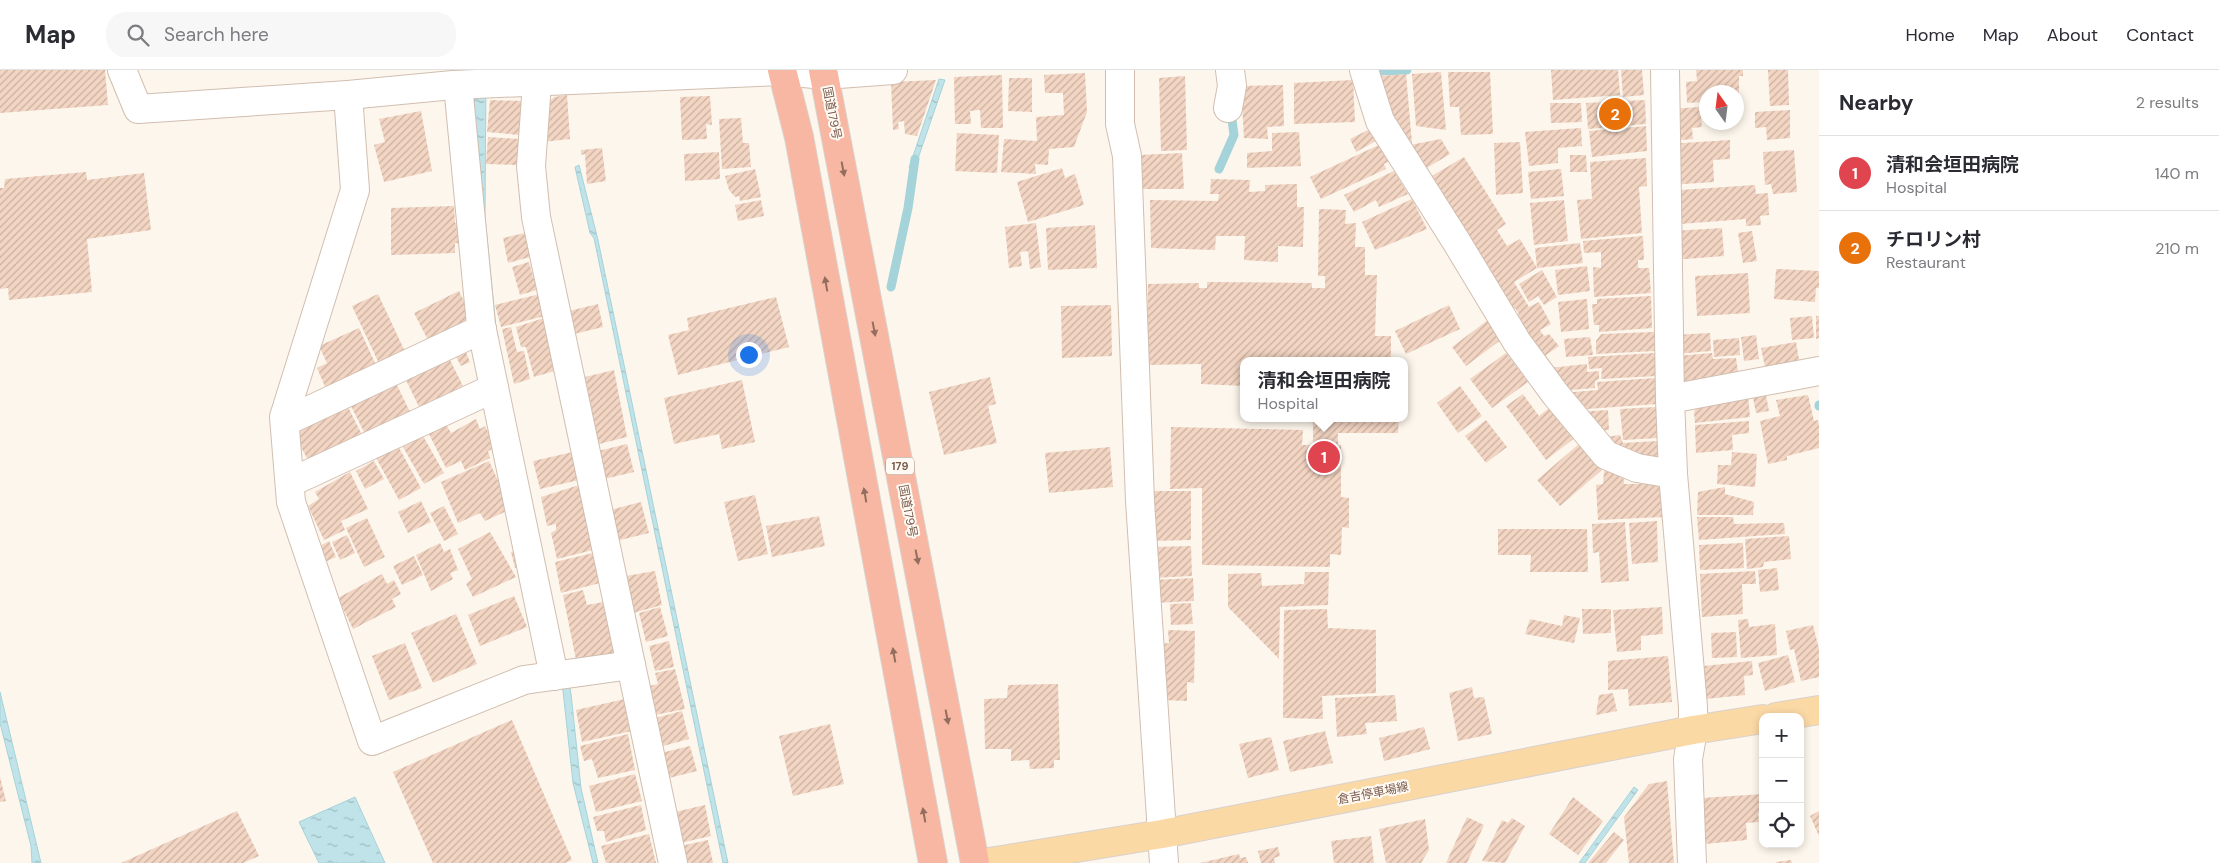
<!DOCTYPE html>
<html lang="en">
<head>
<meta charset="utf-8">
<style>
  :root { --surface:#fff; --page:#f7f7f7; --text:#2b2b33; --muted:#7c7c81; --line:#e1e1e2; --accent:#e76f51 }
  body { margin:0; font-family:"DM Sans","Noto Sans JP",sans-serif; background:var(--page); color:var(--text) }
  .controls { position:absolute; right:15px; bottom:15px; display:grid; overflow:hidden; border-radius:10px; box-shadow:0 2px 8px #0003 }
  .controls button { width:45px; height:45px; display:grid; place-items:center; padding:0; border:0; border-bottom:1px solid var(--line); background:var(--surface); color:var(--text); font:25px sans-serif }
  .compass { position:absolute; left:1699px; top:15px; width:45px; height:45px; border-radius:50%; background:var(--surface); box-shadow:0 2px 8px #0003; rotate:346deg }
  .you { position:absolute; left:748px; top:284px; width:18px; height:18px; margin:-12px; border:4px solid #fff; border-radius:50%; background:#1a73e8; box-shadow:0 0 0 8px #1a73e833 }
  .badge { display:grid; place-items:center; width:32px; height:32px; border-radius:50%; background:var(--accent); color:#fff; font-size:16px; font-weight:700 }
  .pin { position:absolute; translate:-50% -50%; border:2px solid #fff; box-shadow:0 1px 5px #0006 }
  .popup { position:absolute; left:1240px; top:287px; width:168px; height:65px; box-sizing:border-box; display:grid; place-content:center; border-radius:10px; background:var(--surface); filter:drop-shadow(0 1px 4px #0005); font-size:16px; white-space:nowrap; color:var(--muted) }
  .popup b { font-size:19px; color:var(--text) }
  .popup::after { content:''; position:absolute; left:50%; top:100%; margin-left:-10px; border:10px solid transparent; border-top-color:var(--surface) }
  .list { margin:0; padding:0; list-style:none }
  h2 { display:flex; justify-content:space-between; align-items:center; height:65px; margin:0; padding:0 20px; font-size:21px }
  h2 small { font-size:16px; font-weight:400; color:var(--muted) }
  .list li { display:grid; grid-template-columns:32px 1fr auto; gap:15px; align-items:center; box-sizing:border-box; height:75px; padding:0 20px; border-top:1px solid var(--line) }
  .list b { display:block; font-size:19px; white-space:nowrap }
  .list p { margin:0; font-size:16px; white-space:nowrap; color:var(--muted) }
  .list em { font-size:16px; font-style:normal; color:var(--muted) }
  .icon { flex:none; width:28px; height:28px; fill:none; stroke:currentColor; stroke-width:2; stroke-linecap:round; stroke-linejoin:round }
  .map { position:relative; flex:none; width:1819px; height:793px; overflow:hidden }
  header { display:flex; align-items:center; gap:30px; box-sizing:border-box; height:70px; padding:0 25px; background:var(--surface); border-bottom:1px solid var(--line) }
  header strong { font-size:24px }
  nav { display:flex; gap:28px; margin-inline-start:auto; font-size:18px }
  .search { width:350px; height:45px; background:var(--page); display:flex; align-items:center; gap:12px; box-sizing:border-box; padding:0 18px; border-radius:20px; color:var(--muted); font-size:19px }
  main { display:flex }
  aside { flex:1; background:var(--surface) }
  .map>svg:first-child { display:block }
  .water { fill:url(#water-ripples); stroke:#a5d3da }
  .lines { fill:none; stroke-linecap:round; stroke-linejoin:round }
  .stream { stroke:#a5d3da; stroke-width:9 }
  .building { fill:url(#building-hatch) }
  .minor-casing { stroke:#d1beb0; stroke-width:30 }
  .major-casing { stroke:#dad1cd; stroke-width:30 }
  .highway-casing { stroke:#dad1cd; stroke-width:30 }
  .minor { stroke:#fff; stroke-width:28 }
  .major { stroke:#fbd9a5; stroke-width:28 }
  .highway { stroke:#f7b7a3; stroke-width:28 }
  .oneway { fill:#936e5e }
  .labels { text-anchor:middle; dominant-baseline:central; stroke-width:4; stroke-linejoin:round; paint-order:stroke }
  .shield { fill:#fffaf3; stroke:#a28b7f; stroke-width:1 }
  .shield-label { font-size:11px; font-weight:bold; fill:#7a5c4d }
  .street-label { font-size:12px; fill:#7a5c4d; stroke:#fffaf3 }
</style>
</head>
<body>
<header>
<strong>Map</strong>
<div class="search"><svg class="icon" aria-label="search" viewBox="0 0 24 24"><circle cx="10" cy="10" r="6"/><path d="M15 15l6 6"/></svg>Search here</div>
<nav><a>Home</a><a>Map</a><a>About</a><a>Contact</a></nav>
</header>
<main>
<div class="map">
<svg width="1819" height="793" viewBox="0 0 1819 793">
  <defs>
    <pattern id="water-ripples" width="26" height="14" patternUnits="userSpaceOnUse" patternTransform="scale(1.25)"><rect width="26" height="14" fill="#bfe3e8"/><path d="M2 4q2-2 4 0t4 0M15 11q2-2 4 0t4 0" fill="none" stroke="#a0bbbe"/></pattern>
    <pattern id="building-hatch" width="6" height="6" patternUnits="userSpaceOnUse" patternTransform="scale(1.25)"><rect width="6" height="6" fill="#f3d5c3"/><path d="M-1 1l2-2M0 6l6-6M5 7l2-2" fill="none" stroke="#cab0a1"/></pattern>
  </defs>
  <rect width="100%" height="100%" fill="#fdf6ec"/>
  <g class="water">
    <polygon points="469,0 486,0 485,147 496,258 541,483 566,594 571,624 581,718 598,793 593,793 573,713 563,621 490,255 473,51 474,25"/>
    <polygon points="939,9 945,10 914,100 909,98"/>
    <polygon points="579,95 598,170 728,793 723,793 594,168 590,163 575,97"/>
    <polygon points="0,622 41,793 32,793 31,776 0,653"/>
    <polygon points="1634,717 1638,720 1585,793 1579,793"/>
    <polygon points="355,727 385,793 319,793 299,752"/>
  </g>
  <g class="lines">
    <g class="stream">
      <polyline points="1381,1 1407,0"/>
      <polyline points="1219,99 1234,65 1231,42"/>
      <polyline points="891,217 908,138 915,89"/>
      <polyline points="1819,335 1819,336"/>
    </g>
  </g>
  <g class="building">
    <polygon points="0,0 105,0 108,35 0,43"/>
    <polygon points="1551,0 1618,0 1620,25 1553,30"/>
    <polygon points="1621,0 1642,0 1644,25 1623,27"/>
    <polygon points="1696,0 1743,0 1743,6 1739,6 1739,26 1736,26 1736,22 1706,22 1706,43 1703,44 1703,32 1687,33 1686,12 1697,11"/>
    <polygon points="1768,0 1788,0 1789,35 1770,36"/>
    <polygon points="1441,2 1446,60 1416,56 1412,4"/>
    <polygon points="1448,2 1490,2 1493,64 1461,65 1459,37 1450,37"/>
    <polygon points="1085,3 1087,42 1074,77 1049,79 1048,95 1035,94 1036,104 1001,102 1004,69 1037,71 1036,47 1064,45 1063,23 1045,23 1044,5"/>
    <polygon points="1406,4 1412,73 1406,74 1382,34 1381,6"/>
    <polygon points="1002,5 1003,58 981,58 980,40 970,41 971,54 955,54 954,7"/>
    <polygon points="1185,6 1187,80 1161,81 1159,8"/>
    <polygon points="1009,8 1032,8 1032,42 1008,41"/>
    <polygon points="936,10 917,66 905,64 904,51 898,52 899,59 893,60 891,12"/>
    <polygon points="1353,10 1355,52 1294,54 1294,13"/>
    <polygon points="1283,15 1284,56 1267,57 1268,69 1244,68 1241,16"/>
    <polygon points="567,25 570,69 542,72 544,40 549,39 548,33 554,27"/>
    <polygon points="710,26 712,55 706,54 707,69 682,70 680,27"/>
    <polygon points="490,30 522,31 520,65 487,62"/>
    <polygon points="1645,30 1646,54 1588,59 1586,33"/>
    <polygon points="1550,33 1581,33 1582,52 1551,53"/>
    <polygon points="1700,37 1702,57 1692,58 1693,69 1669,71 1668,39"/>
    <polygon points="1790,40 1790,68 1767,70 1766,57 1755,58 1755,42"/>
    <polygon points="421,41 432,101 384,112 374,75 385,72 379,49"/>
    <polygon points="741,48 743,73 749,73 751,97 722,99 719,49"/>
    <polygon points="1708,52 1734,52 1734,54 1708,56"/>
    <polygon points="1646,56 1647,81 1592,87 1589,61"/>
    <polygon points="1581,58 1582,76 1558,78 1558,93 1529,96 1525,62"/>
    <polygon points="1370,59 1376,71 1356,82 1350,69"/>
    <polygon points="1299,62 1301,96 1247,98 1247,83 1272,81 1272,63"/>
    <polygon points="957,63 999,65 997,103 955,101"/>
    <polygon points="488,67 519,69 519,95 486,94"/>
    <polygon points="1441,69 1450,84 1425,99 1410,75"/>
    <polygon points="1730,70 1730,89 1713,90 1714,112 1669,115 1668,74"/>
    <polygon points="1520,72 1523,123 1496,125 1494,73"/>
    <polygon points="1383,73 1391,90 1384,94 1386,99 1321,129 1310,107"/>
    <polygon points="602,78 606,111 587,114 585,84 581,85 581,80"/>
    <polygon points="1794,80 1797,122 1773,124 1771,114 1765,115 1763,82"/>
    <polygon points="719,82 720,109 685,111 684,84"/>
    <polygon points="1182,83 1184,119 1141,119 1139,85"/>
    <polygon points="1570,85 1586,85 1587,102 1570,102"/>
    <polygon points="1464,87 1506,154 1497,160 1507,176 1520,169 1537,198 1514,212 1529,237 1539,232 1551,254 1540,260 1544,266 1549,264 1559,276 1536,292 1507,249 1519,244 1515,238 1507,242 1425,110"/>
    <polygon points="1646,88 1647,116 1639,117 1642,163 1581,169 1577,130 1592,129 1590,92"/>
    <polygon points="1062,98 1065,108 1075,104 1084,135 1028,152 1017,112"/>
    <polygon points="755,99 761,127 740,131 739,126 735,127 729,120 725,106"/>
    <polygon points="1561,99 1564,126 1531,129 1528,102"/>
    <polygon points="1394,101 1408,124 1379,137 1376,130 1354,142 1344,125"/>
    <polygon points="86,102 87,110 144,103 151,160 87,169 92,222 9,230 8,218 0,219 0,118 4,118 5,109"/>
    <polygon points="1211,109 1250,110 1249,122 1265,121 1265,115 1297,114 1297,137 1304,137 1303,177 1278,176 1278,192 1244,190 1245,166 1216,166 1215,180 1151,178 1150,130 1218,131 1219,124 1210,124"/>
    <polygon points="1755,115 1756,124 1768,123 1769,145 1760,146 1761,155 1746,156 1746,149 1680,154 1680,120"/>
    <polygon points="1412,129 1427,159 1375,180 1362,152"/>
    <polygon points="761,130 764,146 738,151 735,135"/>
    <polygon points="1564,130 1568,171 1534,175 1530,133"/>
    <polygon points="454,136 455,153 463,154 463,174 455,173 455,183 391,185 391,138"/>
    <polygon points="1319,139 1346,140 1345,154 1356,153 1355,177 1365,177 1365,205 1377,205 1375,266 1391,266 1391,291 1244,291 1244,316 1201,314 1201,294 1147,295 1148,214 1199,213 1199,218 1207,218 1207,212 1312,213 1312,218 1325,218 1325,206 1318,206"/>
    <polygon points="1036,153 1041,197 1030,199 1028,181 1020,182 1022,196 1009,198 1005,157"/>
    <polygon points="1095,155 1097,198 1048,200 1046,158"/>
    <polygon points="1722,158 1724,186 1673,190 1672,161"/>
    <polygon points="1752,161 1757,191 1743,193 1738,163"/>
    <polygon points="525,163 530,187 508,193 503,168"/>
    <polygon points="1643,166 1644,190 1638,190 1638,198 1649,198 1651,223 1594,227 1593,197 1601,198 1601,182 1584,183 1583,171"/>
    <polygon points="1580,173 1583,193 1537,198 1535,178"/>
    <polygon points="529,192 537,220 520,225 512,197"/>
    <polygon points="1587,196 1590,221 1558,225 1555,200"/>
    <polygon points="1776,199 1819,201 1819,218 1816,218 1815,232 1774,229"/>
    <polygon points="1542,200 1557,227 1544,235 1538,226 1529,232 1519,214"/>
    <polygon points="1748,203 1750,243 1697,246 1695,206"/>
    <polygon points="459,221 474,252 429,272 414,243"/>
    <polygon points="378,224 408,288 382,300 352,236"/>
    <polygon points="540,224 545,246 501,257 495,235"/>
    <polygon points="1651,226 1652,258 1599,262 1599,255 1594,255 1592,234 1597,234 1597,229"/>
    <polygon points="776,227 789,277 678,305 668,265 689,260 687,248"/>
    <polygon points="1587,229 1589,259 1561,262 1558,232"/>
    <polygon points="598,234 603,257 574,264 569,241"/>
    <polygon points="1111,235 1112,286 1062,288 1061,236"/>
    <polygon points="1449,235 1460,259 1406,284 1395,261"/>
    <polygon points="1812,246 1814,268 1792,270 1790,248"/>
    <polygon points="1816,246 1819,246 1819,268 1816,269"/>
    <polygon points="544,248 558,300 534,307 526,277 521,277 516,257"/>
    <polygon points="1488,250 1502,269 1466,296 1452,277"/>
    <polygon points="511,257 517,282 524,281 530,309 514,314 502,259"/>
    <polygon points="359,258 376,295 326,319 317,298 327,293 319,276"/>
    <polygon points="1654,262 1655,281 1596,284 1596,271 1601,264"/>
    <polygon points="1710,263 1711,281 1676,284 1675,265"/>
    <polygon points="1756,265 1759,289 1744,291 1741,267"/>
    <polygon points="1590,267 1593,285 1566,287 1564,269"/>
    <polygon points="1739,268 1740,285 1714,287 1713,270"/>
    <polygon points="1796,272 1800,295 1766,302 1761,278"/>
    <polygon points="465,280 470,292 461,296 455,285"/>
    <polygon points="1506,283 1528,312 1492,338 1470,309"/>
    <polygon points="1655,283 1657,306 1601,309 1602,298 1589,299 1588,287"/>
    <polygon points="1712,283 1713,289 1736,288 1739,309 1692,317 1678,307 1677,286"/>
    <polygon points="448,286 463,316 419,337 405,308"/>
    <polygon points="1587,294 1587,302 1599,301 1599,309 1595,311 1595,318 1559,321 1540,299"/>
    <polygon points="614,300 627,367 599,374 585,307"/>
    <polygon points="990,307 996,334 988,336 997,373 944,385 929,322"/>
    <polygon points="1656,308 1657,334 1573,340 1561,323 1598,320 1597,312"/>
    <polygon points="742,310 755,372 722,379 719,364 674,374 664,328"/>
    <polygon points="395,311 411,344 366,366 350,334"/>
    <polygon points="1460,316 1482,346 1458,363 1437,333"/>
    <polygon points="1765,320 1769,341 1756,343 1752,323"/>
    <polygon points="1523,324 1539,346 1552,336 1576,367 1546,390 1506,336"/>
    <polygon points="1748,324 1750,347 1695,353 1694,342 1702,328"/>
    <polygon points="1808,325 1814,351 1818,350 1819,356 1819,378 1787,386 1787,390 1768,394 1760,351 1780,346 1776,330"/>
    <polygon points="1404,328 1407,328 1406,344 1404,344"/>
    <polygon points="347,335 363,367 310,394 293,362"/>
    <polygon points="1656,337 1658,368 1623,370 1620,339"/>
    <polygon points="1608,340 1609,360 1594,361 1576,342"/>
    <polygon points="1313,348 1399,348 1398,363 1338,363 1338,375 1341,375 1341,427 1349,428 1349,458 1342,457 1341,485 1330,484 1330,497 1202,495 1202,418 1170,419 1171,357 1303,360 1302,375 1313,375"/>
    <polygon points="476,349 480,359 485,356 496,378 488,381 490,388 465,400 461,391 446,398 429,364 446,354 451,363"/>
    <polygon points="1486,350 1507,377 1486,393 1465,366"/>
    <polygon points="1749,351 1749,363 1732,365 1733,380 1696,383 1695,355"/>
    <polygon points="1620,365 1623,373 1657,371 1659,388 1623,387 1605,367"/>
    <polygon points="423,366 444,403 424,414 403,377"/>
    <polygon points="397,374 421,418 399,430 375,386"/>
    <polygon points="627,374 634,402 604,409 598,381"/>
    <polygon points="1579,374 1602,400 1560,436 1537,410"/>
    <polygon points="1110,377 1113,417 1049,423 1045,383"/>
    <polygon points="573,382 579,410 540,419 533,391"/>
    <polygon points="1732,382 1757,384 1755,417 1717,414 1718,395 1731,395"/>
    <polygon points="374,391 384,409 365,419 356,401"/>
    <polygon points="489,391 511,439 485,451 480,443 458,453 441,412"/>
    <polygon points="1604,401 1623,401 1624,414 1661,414 1663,447 1598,450 1596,415 1603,414"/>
    <polygon points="350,402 368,439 341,451 345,460 324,470 308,436 319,429 315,422"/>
    <polygon points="579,415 593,480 557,489 551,463 556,460 556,454 547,456 541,427"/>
    <polygon points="1725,417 1725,424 1754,432 1753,445 1697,445 1698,422"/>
    <polygon points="1153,421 1191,421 1191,470 1153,471"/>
    <polygon points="755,425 768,484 738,491 724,432"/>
    <polygon points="421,431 431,452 408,463 398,442"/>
    <polygon points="641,432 649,463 616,471 610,440"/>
    <polygon points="444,436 458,464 444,471 430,443"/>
    <polygon points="819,446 825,476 772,487 766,456"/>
    <polygon points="1697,447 1733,447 1734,454 1784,453 1785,464 1699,470"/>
    <polygon points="367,448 385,487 364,497 346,458"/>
    <polygon points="1657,451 1658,492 1632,494 1629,453"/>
    <polygon points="1625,452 1629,511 1601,513 1599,482 1593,483 1592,454"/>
    <polygon points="1498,459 1587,459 1588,502 1530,502 1531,485 1498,485"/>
    <polygon points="490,462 516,507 473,527 466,514 472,509 458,479"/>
    <polygon points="347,465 355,483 340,490 332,472"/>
    <polygon points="1789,466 1791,489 1764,492 1763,497 1747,499 1745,469"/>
    <polygon points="329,471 336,487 325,492 318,477"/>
    <polygon points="440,473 444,482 450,479 458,500 450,503 453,509 431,521 416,485"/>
    <polygon points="1743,473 1744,498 1700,500 1699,475"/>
    <polygon points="1191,476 1192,506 1153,508 1152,477"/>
    <polygon points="519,480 523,496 515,498 511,482"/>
    <polygon points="593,483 600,513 561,523 555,492"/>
    <polygon points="414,486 423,505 402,515 393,496"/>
    <polygon points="1777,498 1779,520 1760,522 1758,500"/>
    <polygon points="655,501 662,535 633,543 626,506"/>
    <polygon points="1755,501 1756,514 1742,514 1743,544 1702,547 1700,504"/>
    <polygon points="1305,502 1329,502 1328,535 1280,537 1279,589 1228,537 1228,504 1261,503 1262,516 1304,514"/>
    <polygon points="382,504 387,514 394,510 401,524 392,529 396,537 353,559 338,528"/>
    <polygon points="1193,508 1194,531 1155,533 1154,510"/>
    <polygon points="583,520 587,535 604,532 615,583 576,590 563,525"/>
    <polygon points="514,526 527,557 480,576 468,545"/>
    <polygon points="1191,533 1193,554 1171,555 1170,534"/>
    <polygon points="660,537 668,566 646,572 639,543"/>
    <polygon points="1662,537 1663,564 1641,566 1641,580 1617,582 1613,540"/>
    <polygon points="1327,539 1328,558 1376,560 1376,623 1322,626 1323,649 1283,648 1284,540"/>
    <polygon points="1582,539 1611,539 1611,563 1583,564"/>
    <polygon points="456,544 477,594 433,613 411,563"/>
    <polygon points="1564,545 1580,548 1574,573 1525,564 1530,549 1562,556"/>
    <polygon points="1748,549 1749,557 1775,554 1777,585 1741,588 1738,550"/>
    <polygon points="1813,555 1819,579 1819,607 1801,611 1794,579 1790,580 1786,561"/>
    <polygon points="1168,560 1195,561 1194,613 1187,612 1187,631 1162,630 1160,574 1169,573"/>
    <polygon points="1736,562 1737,587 1712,588 1711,563"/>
    <polygon points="669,571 674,597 655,601 649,576"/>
    <polygon points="405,573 422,618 389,630 372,586"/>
    <polygon points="1788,585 1795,612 1765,621 1758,593"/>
    <polygon points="1668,586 1672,632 1629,636 1628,619 1608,620 1608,591"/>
    <polygon points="1752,591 1753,605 1744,606 1745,625 1705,629 1704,596"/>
    <polygon points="675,599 685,639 655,645 649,616 658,614 655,603"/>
    <polygon points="1058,614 1060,690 1054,690 1054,698 1030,699 1029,690 1011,691 1011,679 985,679 984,629 1007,628 1008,615"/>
    <polygon points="1472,617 1474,628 1484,627 1492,664 1458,671 1449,623"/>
    <polygon points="1613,623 1617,641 1596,645 1599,625"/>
    <polygon points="1395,625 1397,651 1365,653 1367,664 1337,667 1335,628"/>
    <polygon points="625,629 632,661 582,672 576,640"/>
    <polygon points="682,641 689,669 663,676 655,648"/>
    <polygon points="512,650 572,790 565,793 433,793 393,702"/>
    <polygon points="830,654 844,714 793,726 779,666"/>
    <polygon points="1424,657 1430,679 1384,691 1379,668"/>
    <polygon points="1325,661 1333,693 1290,702 1283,671"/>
    <polygon points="628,664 635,700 598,708 592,689 584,691 580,676"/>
    <polygon points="1271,667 1279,700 1248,708 1239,674"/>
    <polygon points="690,676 697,701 665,709 661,683"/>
    <polygon points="635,704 642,731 596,742 589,716"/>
    <polygon points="0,707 6,731 0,732"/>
    <polygon points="1667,711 1674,793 1629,793 1624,747 1649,714"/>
    <polygon points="1763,724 1763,743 1758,743 1759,752 1746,753 1747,770 1705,774 1702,728"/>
    <polygon points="1573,727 1603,751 1578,785 1549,764"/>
    <polygon points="641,735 646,760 606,772 604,761 597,761 593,747"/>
    <polygon points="705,735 711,766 680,773 675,742"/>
    <polygon points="237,741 259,786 243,793 121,793"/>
    <polygon points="1819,741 1819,766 1810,746"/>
    <polygon points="1467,747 1484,755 1467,793 1446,793"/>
    <polygon points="1512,748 1525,756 1505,793 1482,791 1502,750 1508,753"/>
    <polygon points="1425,749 1429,780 1421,793 1386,793 1379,759"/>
    <polygon points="1614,762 1624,770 1606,793 1588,793"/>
    <polygon points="649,764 656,793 606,793 601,776"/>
    <polygon points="1371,766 1374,793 1334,793 1331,771"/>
    <polygon points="708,770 713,793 684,793 681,776"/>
    <polygon points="1278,777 1280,786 1274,788 1275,793 1261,793 1258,781"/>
    <polygon points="1239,784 1240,788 1246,787 1248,793 1200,793"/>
    <polygon points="1791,790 1792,793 1776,793 1776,792"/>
  </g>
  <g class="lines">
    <g class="minor-casing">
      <g id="minor">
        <polyline points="122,0 138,39 348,25 453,15 782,1 825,5 893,0"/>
        <polyline points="538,0 531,96 536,147 673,793"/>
        <polyline points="1120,0 1120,54 1127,86 1140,431 1164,793"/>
        <polyline points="1364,0 1380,51 1456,171 1517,272 1556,325 1606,385 1637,398 1673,404"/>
        <polyline points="1665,0 1670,329 1673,404 1693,637 1693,660 1688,689 1692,793"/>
        <polyline points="458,15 481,255 554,606"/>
        <polyline points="348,25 355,120 284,347 291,432 372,671 524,610 631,595"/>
        <polyline points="1228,38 1232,16 1230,0"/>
        <polyline points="1670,329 1819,301"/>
        <polyline points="293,348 482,259"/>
        <polyline points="300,408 494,318"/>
      </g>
    </g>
    <g class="major-casing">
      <g id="major">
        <polyline points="1776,647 1819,640"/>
        <polyline points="983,793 1162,764 1693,660 1763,649"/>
      </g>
    </g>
    <g class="highway-casing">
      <g id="highway">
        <polyline points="782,0 799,67 933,793"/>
        <polyline points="823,0 975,793"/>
      </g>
    </g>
    <use href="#minor" class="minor"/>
    <use href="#major" class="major"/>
    <use href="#highway" class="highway"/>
  </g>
  <defs><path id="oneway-solid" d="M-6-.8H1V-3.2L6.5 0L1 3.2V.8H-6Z" transform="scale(1.25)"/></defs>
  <g class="oneway">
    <use href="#oneway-solid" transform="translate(843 99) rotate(79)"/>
    <use href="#oneway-solid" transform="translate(826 214) rotate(-100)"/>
    <use href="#oneway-solid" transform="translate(874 259) rotate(79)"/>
    <use href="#oneway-solid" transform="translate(865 425) rotate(-100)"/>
    <use href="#oneway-solid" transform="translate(917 487) rotate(79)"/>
    <use href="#oneway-solid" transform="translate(894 585) rotate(-100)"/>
    <use href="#oneway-solid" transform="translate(947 647) rotate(79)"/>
    <use href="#oneway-solid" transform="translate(924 745) rotate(-100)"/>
  </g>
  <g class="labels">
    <rect class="shield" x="886" y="387.5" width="28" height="17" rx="4"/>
    <g class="shield-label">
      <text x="900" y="396">179</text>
    </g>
    <g class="street-label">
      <text transform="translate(832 43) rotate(79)">国道179号</text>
      <text transform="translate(908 441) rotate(79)">国道179号</text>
      <text transform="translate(1373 723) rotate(-11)">倉吉停車場線</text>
    </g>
  </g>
</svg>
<div class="controls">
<button>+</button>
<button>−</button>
<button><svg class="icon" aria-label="locate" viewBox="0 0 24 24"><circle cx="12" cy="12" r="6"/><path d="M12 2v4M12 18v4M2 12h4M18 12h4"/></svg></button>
</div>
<svg class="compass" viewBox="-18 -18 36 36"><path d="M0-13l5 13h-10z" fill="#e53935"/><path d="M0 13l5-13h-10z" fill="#7c7c81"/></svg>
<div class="you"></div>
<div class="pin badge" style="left:1324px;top:387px;background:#e0444e">1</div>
<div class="popup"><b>清和会垣田病院</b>Hospital</div>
<div class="pin badge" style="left:1615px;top:44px;background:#e8710a">2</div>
</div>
<aside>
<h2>Nearby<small>2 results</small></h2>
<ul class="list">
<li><span class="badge" style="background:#e0444e">1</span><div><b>清和会垣田病院</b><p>Hospital</p></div><em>140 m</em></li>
<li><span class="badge" style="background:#e8710a">2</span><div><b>チロリン村</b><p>Restaurant</p></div><em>210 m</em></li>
</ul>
</aside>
</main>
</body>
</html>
